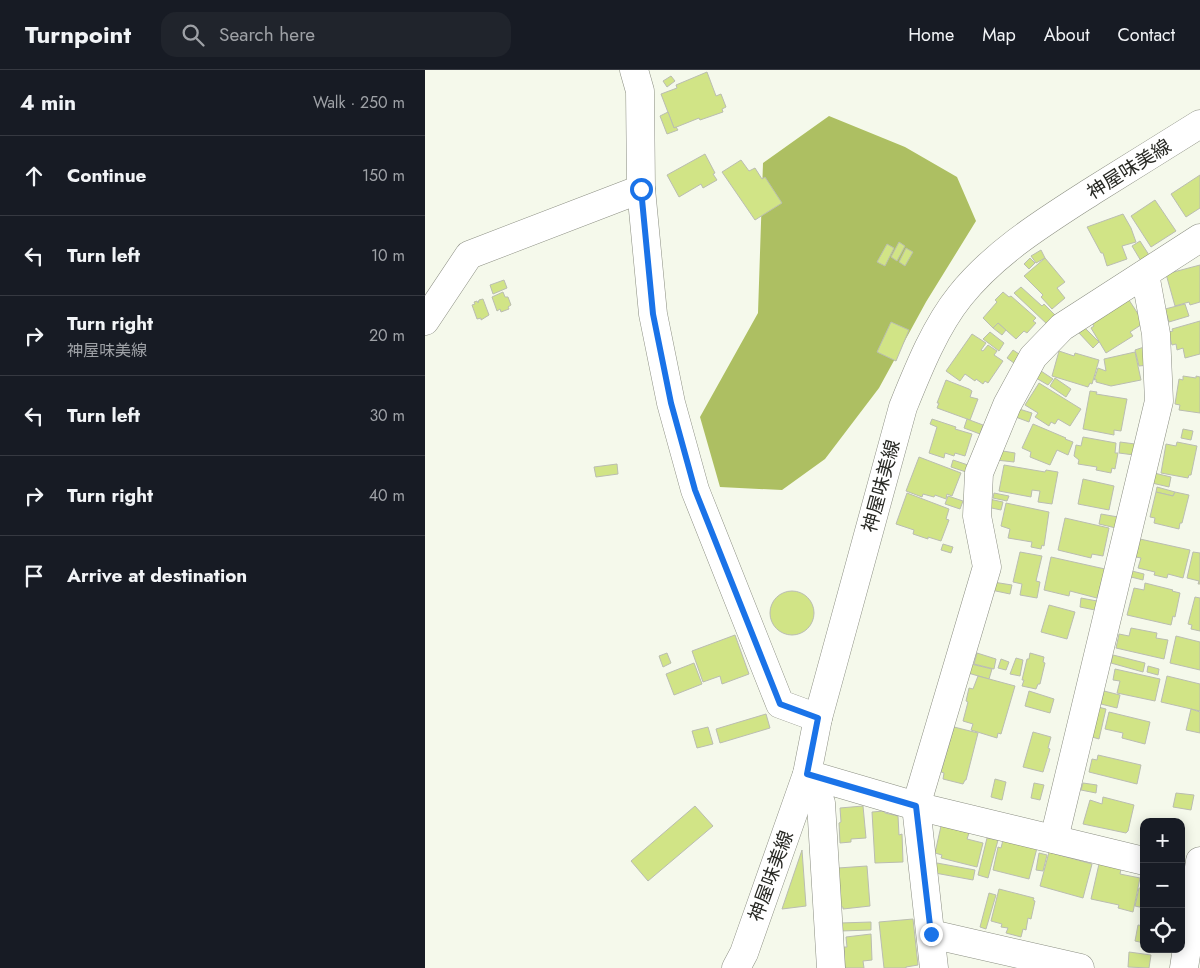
<!DOCTYPE html>
<html lang="en">
<head>
<meta charset="utf-8">
<style>
  :root { --surface:#171b24; --page:#20242c; --text:#f1f3f6; --muted:#9ea1a6; --line:#363941 }
  body { margin:0; font-family:Jost,"Noto Sans JP",sans-serif; background:var(--page); color:var(--text) }
  .controls { position:absolute; right:15px; bottom:15px; display:grid; overflow:hidden; border-radius:10px; box-shadow:0 2px 12px #0003 }
  .controls button { width:45px; height:45px; display:grid; place-items:center; padding:0; border:0; border-bottom:1px solid var(--line); background:var(--surface); color:var(--text); font:25px sans-serif }
  .stop { position:absolute; width:15px; height:15px; margin:-11px; border:4px solid #1a73e8; border-radius:50%; background:#fff }
  .stop.end { background:#1a73e8; border-color:#fff; box-shadow:0 1px 5px #0008 }
  .list { margin:0; padding:0; list-style:none }
  h2 { display:flex; justify-content:space-between; align-items:center; height:65px; margin:0; padding:0 20px; font-size:21px }
  h2 small { font-size:16px; font-weight:400; color:var(--muted) }
  .list li { display:grid; grid-template-columns:32px 1fr auto; gap:15px; align-items:center; box-sizing:border-box; height:80px; padding:0 20px; border-top:1px solid var(--line) }
  .list b { display:block; font-size:19px; white-space:nowrap }
  .list p { margin:0; font-size:16px; white-space:nowrap; color:var(--muted) }
  .list em { font-size:16px; font-style:normal; color:var(--muted) }
  .icon { flex:none; width:28px; height:28px; fill:none; stroke:currentColor; stroke-width:2; stroke-linecap:round; stroke-linejoin:round }
  .map { position:relative; flex:none; width:775px; height:898px; overflow:hidden }
  header { display:flex; align-items:center; gap:30px; box-sizing:border-box; height:70px; padding:0 25px; background:var(--surface); border-bottom:1px solid var(--line) }
  header strong { font-size:24px }
  nav { display:flex; gap:28px; margin-inline-start:auto; font-size:18px }
  .search { width:350px; height:45px; background:var(--page); display:flex; align-items:center; gap:12px; box-sizing:border-box; padding:0 18px; border-radius:15px; color:var(--muted); font-size:19px }
  main { display:flex }
  aside { flex:1; background:var(--surface) }
  .map>svg:first-child { display:block }
  .forest { fill:#adbf62 }
  .building { fill:#d1e486; stroke:#babdb1 }
  .lines { fill:none; stroke-linecap:round; stroke-linejoin:round }
  .minor-casing { stroke:#8b8e82; stroke-width:29 }
  .major-casing { stroke:#8b8e82; stroke-width:29 }
  .minor { stroke:#fff; stroke-width:28 }
  .major { stroke:#fff; stroke-width:28 }
  .route { stroke:#1a73e8; stroke-width:6 }
  .labels { text-anchor:middle; dominant-baseline:central; stroke-width:4; stroke-linejoin:round; paint-order:stroke }
  .street-label { font-size:19px; fill:#282924; stroke:#fff }
</style>
</head>
<body>
<header>
<strong>Turnpoint</strong>
<div class="search"><svg class="icon" aria-label="search" viewBox="0 0 24 24"><circle cx="10" cy="10" r="6"/><path d="M15 15l6 6"/></svg>Search here</div>
<nav><a>Home</a><a>Map</a><a>About</a><a>Contact</a></nav>
</header>
<main>
<aside>
<h2>4 min<small>Walk · 250 m</small></h2>
<ul class="list">
<li><svg class="icon" aria-label="ahead" viewBox="0 0 24 24"><path d="M12 20V5M6 11l6-6 6 6"/></svg><div><b>Continue</b></div><em>150 m</em></li>
<li><svg class="icon" aria-label="left" viewBox="0 0 24 24"><path d="M17 20v-9H6M10 6l-5 5 5 5"/></svg><div><b>Turn left</b></div><em>10 m</em></li>
<li><svg class="icon" aria-label="right" viewBox="0 0 24 24"><path d="M7 20v-9h11M14 6l5 5-5 5"/></svg><div><b>Turn right</b><p>神屋味美線</p></div><em>20 m</em></li>
<li><svg class="icon" aria-label="left" viewBox="0 0 24 24"><path d="M17 20v-9H6M10 6l-5 5 5 5"/></svg><div><b>Turn left</b></div><em>30 m</em></li>
<li><svg class="icon" aria-label="right" viewBox="0 0 24 24"><path d="M7 20v-9h11M14 6l5 5-5 5"/></svg><div><b>Turn right</b></div><em>40 m</em></li>
<li><svg class="icon" aria-label="arrive" viewBox="0 0 24 24"><path d="M6 21V4h12l-3 4 3 4H6"/></svg><div><b>Arrive at destination</b></div></li>
</ul>
</aside>
<div class="map">
<svg width="775" height="898" viewBox="0 0 775 898">
  <rect width="100%" height="100%" fill="#f5f9eb"/>
  <polygon class="forest" points="404,46 480,77 532,107 551,151 501,232 454,318 400,389 357,420 295,417 275,347 333,243 338,93"/>
  <g class="building">
    <polygon points="282,2 291,26 296,24 301,37 297,39 298,42 275,50 274,48 249,58 236,24 252,18 251,15"/>
    <polygon points="246,6 250,11 242,17 238,11"/>
    <polygon points="243,42 249,58 251,57 253,60 242,64 235,46"/>
    <polygon points="280,84 290,103 288,104 292,110 278,118 276,114 254,127 242,105"/>
    <polygon points="316,90 324,101 330,98 337,109 340,107 357,133 330,150 297,102"/>
    <polygon points="775,105 775,138 761,147 746,124"/>
    <polygon points="730,130 751,161 726,177 706,146"/>
    <polygon points="698,144 706,158 711,172 697,176 702,189 682,196 678,183 676,183 662,157"/>
    <polygon points="715,171 724,185 716,191 707,176"/>
    <polygon points="474,172 480,176 472,191 466,187"/>
    <polygon points="462,174 469,178 460,196 452,192"/>
    <polygon points="481,178 488,182 480,196 474,192"/>
    <polygon points="616,180 620,188 611,193 606,186"/>
    <polygon points="605,188 610,193 604,199 599,194"/>
    <polygon points="620,188 640,212 632,218 640,228 627,239 616,227 618,225 599,206"/>
    <polygon points="775,195 775,232 765,235 764,232 750,236 741,204"/>
    <polygon points="79,210 82,218 68,224 65,215"/>
    <polygon points="596,217 617,236 619,234 631,246 623,255 589,223"/>
    <polygon points="78,222 80,227 83,227 86,235 83,237 84,239 76,242 75,239 72,241 67,227"/>
    <polygon points="578,222 584,227 586,226 611,248 608,251 611,253 602,263 599,261 591,269 573,253 568,258 558,248 572,232 570,230"/>
    <polygon points="702,227 719,253 705,262 708,266 681,283 666,258 669,256 665,250"/>
    <polygon points="58,229 64,245 56,250 56,248 52,249 47,235 50,234 49,232 52,231 53,233 54,230"/>
    <polygon points="760,234 764,246 744,252 740,239"/>
    <polygon points="775,251 775,284 760,288 758,278 752,280 751,274 747,275 743,262 748,261 747,259"/>
    <polygon points="466,252 484,260 471,291 452,282"/>
    <polygon points="573,253 581,260 577,265 568,258"/>
    <polygon points="660,258 674,272 668,278 654,263"/>
    <polygon points="565,262 579,273 574,281 558,269"/>
    <polygon points="547,264 561,273 556,280 558,281 563,275 572,281 569,285 578,291 563,313 560,311 558,314 551,309 550,311 540,304 535,311 521,301"/>
    <polygon points="719,277 723,295 714,296 710,280"/>
    <polygon points="588,280 594,284 589,293 582,288"/>
    <polygon points="634,281 649,286 650,283 674,290 667,314 665,313 663,317 627,306"/>
    <polygon points="710,282 716,310 686,316 671,312 671,309 669,310 673,298 681,301 679,289"/>
    <polygon points="616,301 628,309 623,315 611,308"/>
    <polygon points="758,306 771,308 771,306 775,307 775,343 754,340 755,335 750,334 754,309 758,310"/>
    <polygon points="630,308 646,319 641,327 625,316"/>
    <polygon points="521,310 544,319 547,321 545,327 553,329 545,350 512,338 514,333 512,333"/>
    <polygon points="614,313 656,339 645,356 633,349 630,354 626,352 624,356 610,347 613,343 600,335"/>
    <polygon points="665,321 672,322 671,324 702,329 696,361 689,360 689,365 658,359"/>
    <polygon points="591,338 607,343 604,352 588,346"/>
    <polygon points="507,349 531,357 530,359 547,364 540,386 530,383 529,386 520,383 519,388 504,383 512,357 505,354"/>
    <polygon points="542,349 558,355 555,364 539,358"/>
    <polygon points="608,354 641,368 640,369 648,372 643,385 632,380 625,395 605,387 606,382 597,378"/>
    <polygon points="758,359 768,361 766,370 756,368"/>
    <polygon points="658,367 691,373 690,383 693,383 690,399 687,398 686,403 671,400 672,397 653,394 654,390 649,386 651,375 656,376"/>
    <polygon points="695,372 710,374 709,385 694,383"/>
    <polygon points="752,372 772,376 766,405 764,405 763,408 736,403 741,374 751,376"/>
    <polygon points="572,380 590,383 589,392 571,390"/>
    <polygon points="494,387 536,403 527,426 522,424 521,429 510,425 509,427 498,424 497,427 481,421"/>
    <polygon points="528,390 543,395 541,402 526,397"/>
    <polygon points="192,394 193,404 171,407 169,397"/>
    <polygon points="579,395 620,402 621,400 633,402 627,434 613,432 615,421 607,420 606,427 574,421"/>
    <polygon points="729,403 746,407 744,417 727,413"/>
    <polygon points="658,409 689,416 684,440 653,434"/>
    <polygon points="732,417 750,422 748,426 731,422"/>
    <polygon points="731,422 748,426 750,422 764,425 757,453 755,453 754,459 729,453 730,448 725,447"/>
    <polygon points="482,423 524,439 521,449 524,450 516,471 503,467 503,469 488,464 489,460 471,454"/>
    <polygon points="569,423 584,426 582,431 568,428"/>
    <polygon points="523,426 538,431 535,439 520,434"/>
    <polygon points="564,429 578,432 576,440 562,437"/>
    <polygon points="581,433 624,442 619,476 617,475 616,479 606,477 607,472 583,468 585,459 576,456"/>
    <polygon points="676,444 693,447 691,458 674,454"/>
    <polygon points="640,448 684,458 678,486 667,484 666,488 633,480"/>
    <polygon points="715,469 765,480 758,508 743,504 742,508 729,505 730,502 713,498 716,488 711,487"/>
    <polygon points="518,474 528,477 526,483 516,480"/>
    <polygon points="595,482 617,486 611,511 615,512 612,528 595,525 597,514 588,512"/>
    <polygon points="768,482 775,483 775,514 773,514 774,511 762,508"/>
    <polygon points="626,487 680,499 672,528 645,521 644,526 619,520"/>
    <polygon points="707,501 719,504 718,510 706,507"/>
    <polygon points="568,512 587,515 585,524 566,520"/>
    <polygon points="720,513 748,520 747,521 755,523 750,547 748,546 746,555 702,545 709,518 719,520"/>
    <circle cx="367" cy="543" r="22"/>
    <polygon points="770,527 775,528 775,561 766,559 767,555 763,554"/>
    <polygon points="656,528 672,531 670,540 655,537"/>
    <polygon points="624,535 650,542 642,569 616,562"/>
    <polygon points="706,558 732,563 731,568 743,570 739,589 691,578 694,564 704,566"/>
    <polygon points="310,565 324,604 297,614 295,606 278,612 267,581"/>
    <polygon points="751,566 775,572 775,600 745,593"/>
    <polygon points="242,583 246,593 238,597 234,586"/>
    <polygon points="552,583 571,589 569,599 549,594"/>
    <polygon points="605,583 619,587 618,592 620,593 615,614 613,614 611,619 597,616 599,610 597,610 602,589 604,589"/>
    <polygon points="688,585 720,593 718,602 686,593"/>
    <polygon points="591,588 598,590 595,606 585,604"/>
    <polygon points="576,589 584,592 581,600 573,598"/>
    <polygon points="269,593 277,614 249,625 241,604"/>
    <polygon points="546,594 567,599 564,609 543,603"/>
    <polygon points="723,596 734,599 733,605 722,602"/>
    <polygon points="690,599 735,609 730,631 692,623 695,611 688,610"/>
    <polygon points="553,606 590,616 576,664 573,663 572,668 546,660 548,654 538,651 543,632 541,631 544,618 548,619"/>
    <polygon points="742,606 775,614 775,641 736,632"/>
    <polygon points="604,621 629,629 625,643 600,636"/>
    <polygon points="679,621 695,625 692,638 676,634"/>
    <polygon points="673,637 681,639 674,669 667,667"/>
    <polygon points="766,639 775,642 775,663 761,660"/>
    <polygon points="684,642 725,652 720,674 697,668 698,663 680,659"/>
    <polygon points="341,644 345,658 295,673 291,659"/>
    <polygon points="283,657 288,674 272,678 267,661"/>
    <polygon points="529,657 553,663 541,710 540,710 538,714 518,709 519,703 516,702"/>
    <polygon points="608,662 626,667 623,678 625,679 618,702 598,697"/>
    <polygon points="673,685 716,695 712,714 664,702 667,689 672,690"/>
    <polygon points="570,709 581,712 577,730 566,727"/>
    <polygon points="609,713 619,715 615,730 606,728"/>
    <polygon points="658,713 672,715 671,723 656,720"/>
    <polygon points="751,723 769,725 766,740 748,737"/>
    <polygon points="678,727 709,735 703,761 701,763 658,754 665,730 677,734"/>
    <polygon points="270,736 288,756 223,811 206,791"/>
    <polygon points="438,736 441,768 426,769 426,772 415,773 414,753 416,752 415,738"/>
    <polygon points="459,741 460,743 473,746 474,765 477,764 478,792 450,793 447,742"/>
    <polygon points="516,756 544,763 542,769 558,773 552,797 516,788 517,785 510,783"/>
    <polygon points="562,768 573,770 563,808 553,805"/>
    <polygon points="578,770 612,778 604,809 568,800 573,777 576,778"/>
    <polygon points="377,780 381,836 357,839"/>
    <polygon points="624,782 667,794 658,828 615,816"/>
    <polygon points="614,783 622,785 618,801 611,800"/>
    <polygon points="512,793 550,800 548,810 510,803"/>
    <polygon points="674,794 696,799 695,804 715,808 708,842 693,838 694,835 666,829"/>
    <polygon points="442,796 445,836 418,839 418,837 415,837 413,798"/>
    <polygon points="714,818 719,819 719,838 710,836"/>
    <polygon points="574,819 609,828 608,830 610,831 606,849 603,848 601,860 598,859 596,867 581,863 583,858 576,857 577,854 566,851"/>
    <polygon points="564,823 571,825 561,859 555,857"/>
    <polygon points="488,849 493,895 481,897 481,898 459,898 454,852"/>
    <polygon points="446,852 446,860 416,861 415,853"/>
    <polygon points="713,855 719,856 719,873 710,871"/>
    <polygon points="446,864 447,890 438,891 439,898 420,898 419,877 422,877 421,867"/>
    <polygon points="704,882 726,885 724,898 703,897"/>
  </g>
  <g class="lines">
    <g class="minor-casing">
      <g id="minor">
        <polyline points="209,0 215,21 216,119 228,244 246,333 270,420 355,634 393,648"/>
        <polyline points="0,251 44,185 216,119"/>
        <polyline points="629,769 734,331 731,264 720,204"/>
        <polyline points="506,864 655,898"/>
        <polyline points="406,898 396,733 382,704 491,736 719,791"/>
        <polyline points="509,898 491,736 562,497 552,446 554,403 582,335 608,287 637,257 775,168"/>
        <polyline points="759,898 775,791"/>
      </g>
    </g>
    <g class="major-casing">
      <path id="major" d="M311,898L319,883L382,704L393,648L478,337C493,300 510,257 535,226C571,181 621,151 669,120C704,98 740,76 775,54"/>
    </g>
    <use href="#minor" class="minor"/>
    <use href="#major" class="major"/>
  </g>
  <g class="lines">
    <polyline class="route" points="216,119 228,244 246,333 270,420 355,634 393,648 382,704 491,736 506,864"/>
  </g>
  <g class="labels">
    <g class="street-label">
      <text transform="translate(704 99) rotate(-32)">神屋味美線</text>
      <text transform="translate(456 416) rotate(-75)">神屋味美線</text>
      <text transform="translate(346 806) rotate(-70)">神屋味美線</text>
    </g>
  </g>
</svg>
<div class="controls">
<button>+</button>
<button>−</button>
<button><svg class="icon" aria-label="locate" viewBox="0 0 24 24"><circle cx="12" cy="12" r="6"/><path d="M12 2v4M12 18v4M2 12h4M18 12h4"/></svg></button>
</div>
<div class="stop" style="left:216px;top:119px"></div>
<div class="stop end" style="left:506px;top:864px"></div>
</div>
</main>
</body>
</html>
